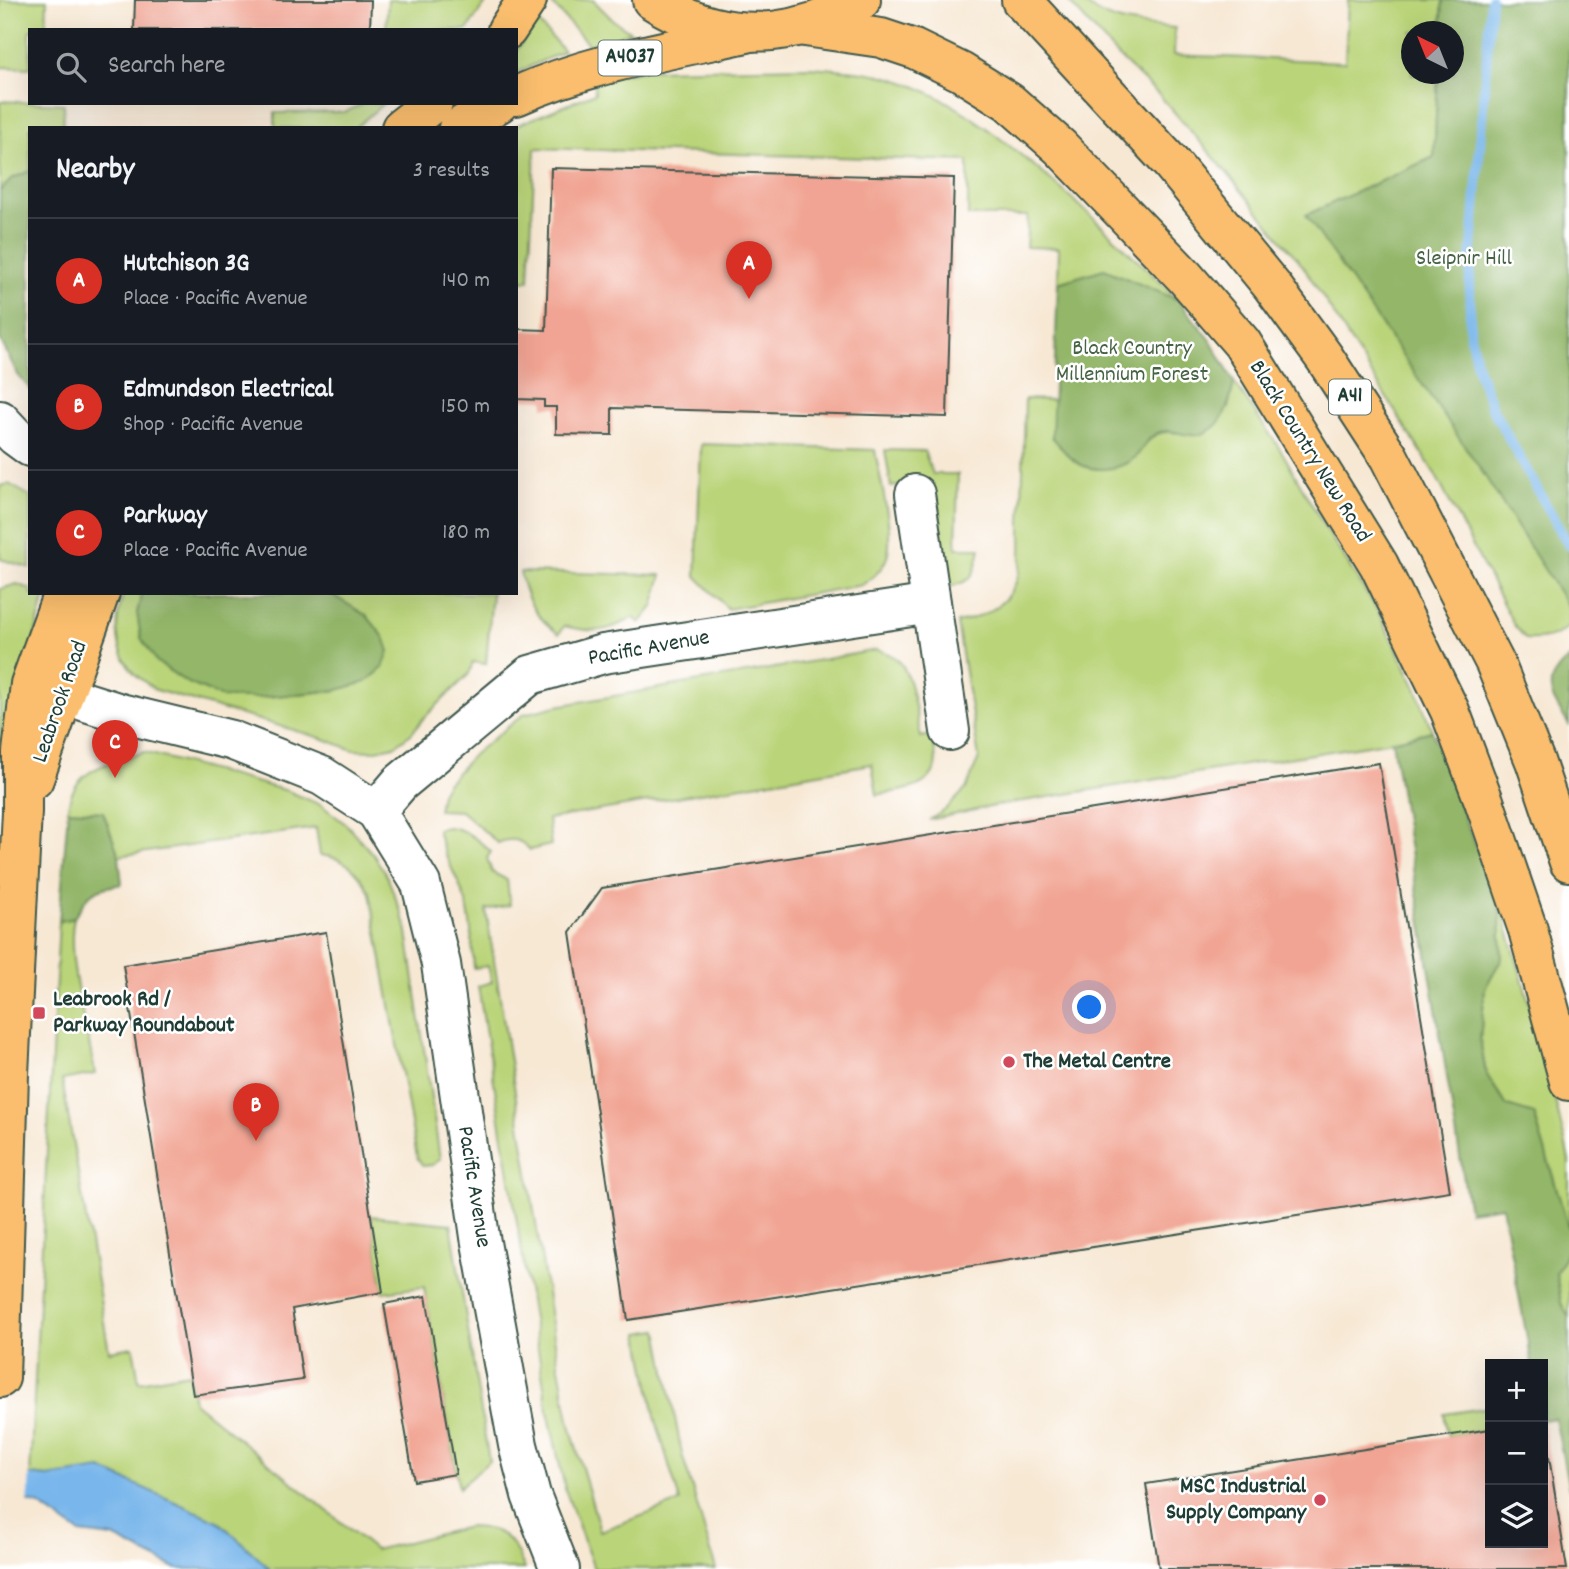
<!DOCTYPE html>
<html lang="en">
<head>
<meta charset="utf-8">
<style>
  :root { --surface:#171b24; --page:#242831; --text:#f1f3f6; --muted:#9ea1a6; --line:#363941; --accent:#d93025 }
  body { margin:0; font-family:Dekko,sans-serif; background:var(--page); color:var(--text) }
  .controls { position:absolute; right:21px; bottom:21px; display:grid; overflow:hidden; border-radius:0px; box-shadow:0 7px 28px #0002 }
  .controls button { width:63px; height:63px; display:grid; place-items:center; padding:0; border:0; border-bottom:2px solid var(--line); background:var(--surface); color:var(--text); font:35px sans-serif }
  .compass { position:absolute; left:1401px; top:21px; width:63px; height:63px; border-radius:50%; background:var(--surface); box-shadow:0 7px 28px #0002; rotate:317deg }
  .you { position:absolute; left:1090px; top:1008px; width:24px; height:24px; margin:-18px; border:5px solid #fff; border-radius:50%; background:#1a73e8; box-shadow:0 0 0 10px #1a73e833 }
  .badge { display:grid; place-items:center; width:46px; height:46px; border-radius:50%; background:var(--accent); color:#fff; font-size:23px; font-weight:700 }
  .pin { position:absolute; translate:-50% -58px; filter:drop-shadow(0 2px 4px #0008) }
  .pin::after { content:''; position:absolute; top:37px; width:24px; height:21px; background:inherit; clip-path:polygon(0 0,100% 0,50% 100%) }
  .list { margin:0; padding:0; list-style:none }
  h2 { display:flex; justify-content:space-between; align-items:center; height:91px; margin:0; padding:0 28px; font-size:30px }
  h2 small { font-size:23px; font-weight:400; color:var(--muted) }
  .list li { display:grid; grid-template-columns:46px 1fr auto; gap:21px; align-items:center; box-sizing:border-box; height:126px; padding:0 28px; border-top:2px solid var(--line) }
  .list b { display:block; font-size:26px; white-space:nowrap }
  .list p { margin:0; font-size:23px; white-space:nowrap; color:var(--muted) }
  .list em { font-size:23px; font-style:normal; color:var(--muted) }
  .icon { flex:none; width:38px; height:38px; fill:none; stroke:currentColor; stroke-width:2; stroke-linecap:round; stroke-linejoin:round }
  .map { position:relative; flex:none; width:1569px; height:1569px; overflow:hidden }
  .search { position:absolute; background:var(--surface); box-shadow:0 7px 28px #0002; left:28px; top:28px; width:490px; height:77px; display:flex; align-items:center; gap:18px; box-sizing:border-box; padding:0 24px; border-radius:0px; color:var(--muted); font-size:26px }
  .panel { position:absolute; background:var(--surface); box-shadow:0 7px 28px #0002; left:28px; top:126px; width:490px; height:469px; border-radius:0px }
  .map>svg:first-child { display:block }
  .green { fill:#bad479; stroke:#6c8856; stroke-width:2 }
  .forest { fill:#93b669; stroke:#597a4e; stroke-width:2 }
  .water { fill:#78b6eb; stroke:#4c7a90; stroke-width:2 }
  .pier { fill:#f7e8d4 }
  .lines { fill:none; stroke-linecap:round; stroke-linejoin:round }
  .stream { stroke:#78b6eb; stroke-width:10 }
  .building { fill:#f1a493 }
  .minor-casing { stroke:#3f574c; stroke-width:42 }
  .primary-casing { stroke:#3f574c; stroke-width:42 }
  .trunk-casing { stroke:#3f574c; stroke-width:42 }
  .minor { stroke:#fff; stroke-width:38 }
  .primary { stroke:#fabe6e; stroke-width:38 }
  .trunk { stroke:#fabe6e; stroke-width:38 }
  .poi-dot { fill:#d1495b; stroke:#fff; stroke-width:2.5 }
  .labels { text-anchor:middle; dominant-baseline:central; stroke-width:5; stroke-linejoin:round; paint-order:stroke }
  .shield { fill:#fff; stroke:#627771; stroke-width:2 }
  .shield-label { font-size:21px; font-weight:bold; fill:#1f3d34 }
  .park-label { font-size:23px; fill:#466345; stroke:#fff }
  .street-label { font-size:23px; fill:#1f3d34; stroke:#fff }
  .poi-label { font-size:23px; font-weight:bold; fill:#1f3d34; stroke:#fff; text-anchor:start }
</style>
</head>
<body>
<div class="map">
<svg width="1569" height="1569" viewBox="0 0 1569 1569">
  <rect width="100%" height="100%" fill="#fff"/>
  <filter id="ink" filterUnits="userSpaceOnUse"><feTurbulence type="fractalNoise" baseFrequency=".0143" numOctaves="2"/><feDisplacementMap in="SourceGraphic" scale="14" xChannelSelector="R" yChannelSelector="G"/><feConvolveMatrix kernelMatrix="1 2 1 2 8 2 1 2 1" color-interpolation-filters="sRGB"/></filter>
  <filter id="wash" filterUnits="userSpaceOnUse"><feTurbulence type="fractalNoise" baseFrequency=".00686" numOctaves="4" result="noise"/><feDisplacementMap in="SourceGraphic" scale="28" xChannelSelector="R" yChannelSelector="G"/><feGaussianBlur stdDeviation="1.57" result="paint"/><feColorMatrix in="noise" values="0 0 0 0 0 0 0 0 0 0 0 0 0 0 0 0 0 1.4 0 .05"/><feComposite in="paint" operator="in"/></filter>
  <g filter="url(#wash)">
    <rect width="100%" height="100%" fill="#f7e8d4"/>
    <g class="green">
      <polygon points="0,0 47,0 46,30 30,30 30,68 0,67"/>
      <polygon points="388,0 488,0 467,30 386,30"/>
      <polygon points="553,0 593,0 613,20 631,32 589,45 552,4"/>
      <path d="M1067,0C1084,0 1092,11 1108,17C1130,25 1152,26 1175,28L1174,55L1345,62L1348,0H1443L1441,31L1412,32V74H1438L1434,157L1307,215L1569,546V626C1555,638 1544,640 1526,639L1514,625L1435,474L1303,266L1218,162L1160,96L1115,53Z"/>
      <polygon points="537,21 564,51 516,73 516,51"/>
      <path d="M810,67C834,69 860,70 884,76C944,91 991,130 1038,169C1087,210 1132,255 1178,300L1104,269L1058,283L1059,248L1026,247L1028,216H968V161L535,148L529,281L516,280V128H510L595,93L594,79L646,70Z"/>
      <polygon points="0,101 64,104 63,128 30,128 30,171 13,178 0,191"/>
      <polygon points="364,103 384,103 355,128 275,128 275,113 346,112"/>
      <path d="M1234,382L1282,452L1324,526L1377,610L1416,688L1432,731L1392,741L999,805L929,820L945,810L966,789L979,758L957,623C982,617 1005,608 1016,582C1023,565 1021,541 1021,523C1023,482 1024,440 1025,399L1055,400L1052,437L1135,458C1157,426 1160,431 1197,435L1228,408Z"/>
      <path d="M701,444L875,450C879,476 895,533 887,557C883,570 872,578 862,585L728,609L696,576Z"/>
      <path d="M885,450L924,451L933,474H958L956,548H980C975,574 974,583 946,587L931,482L891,487Z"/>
      <polygon points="9,484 30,496 30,568 0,559 0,486"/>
      <path d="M520,572L662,575L653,607L640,623L633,617C608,633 593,633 564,626L559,634C535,617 526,600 520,572Z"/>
      <polygon points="17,584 30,589 30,593 45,595 8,742 0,742 0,589"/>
      <path d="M124,593H142L137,613L224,698H256L338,690L367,616L329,593H492L486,664L473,662L469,674L423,719L411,734L394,746L372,751L353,750L324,739L156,690C149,685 140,679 134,673C114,651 114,619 124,593Z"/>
      <path d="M877,650C884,652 892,654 898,660C912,673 916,717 921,737L932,735C933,745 938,758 935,768C929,790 896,791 877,795L872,764L548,819L551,845L530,850C521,839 511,837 498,843L461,811L438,810L441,793L447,783L474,754L524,714L557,706Z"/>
      <path d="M144,752L288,791L321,805L347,825L373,854L387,876L406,925L440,1159L433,1165L423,1166L417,1157L370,893C358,870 346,858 320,855L316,828L119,856L103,812L68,810C71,768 111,763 144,752Z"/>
      <path d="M448,827C464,828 480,841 491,852L487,858L492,872L507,880L510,905L486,910L559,1368L570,1425L600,1531L680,1502L655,1417L639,1333L658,1330L682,1454L716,1569H594L565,1489L549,1416L478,986L492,982L488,966L474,968C472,947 472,922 466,902C457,876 443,855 437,829Z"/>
      <polygon points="1499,899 1545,1058 1566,1146 1569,1161 1569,1230 1534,1114 1507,1106 1486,1074 1480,1040 1485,988 1502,958"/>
      <path d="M74,918C65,960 88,1029 95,1074L62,1080L109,1351L133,1347L139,1382L189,1373L194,1402L375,1550L468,1527C505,1528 510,1537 525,1569H270L218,1521L47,1477L30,1475L59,921Z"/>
      <polygon points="371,1216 451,1224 489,1461 459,1488 424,1287 383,1292"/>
      <polygon points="1569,1248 1569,1318 1561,1303 1556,1273"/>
      <polygon points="1490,1407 1490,1429 1448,1436 1444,1414"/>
    </g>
    <g class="forest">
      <polygon points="1443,0 1569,0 1569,608 1483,473 1306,215 1434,157 1438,74 1454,74 1454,32 1441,31"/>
      <polygon points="30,171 30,389 18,375 0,339 0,191 13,178"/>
      <path d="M1104,269L1178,300L1210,339L1234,382C1230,403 1223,431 1197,435C1185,437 1171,428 1160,432C1146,437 1144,450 1134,458C1116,473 1086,473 1070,457C1063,451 1058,443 1052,437L1058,283Z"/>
      <polygon points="142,593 329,593 367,616 384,637 389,651 383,668 366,682 338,690 256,698 224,698 186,682 157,662 141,638 137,613"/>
      <path d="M1569,658V725C1551,696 1539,683 1569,658Z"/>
      <polygon points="1432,731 1469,830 1499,899 1502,958 1485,988 1480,1040 1486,1074 1507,1106 1534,1114 1569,1230 1569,1248 1556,1273 1561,1303 1569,1318 1569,1489 1555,1418 1543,1420 1543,1364 1532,1364 1502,1206 1469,1211 1392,741"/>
      <path d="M68,810L103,812L119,856L122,884C91,890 90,891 74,918L59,921Z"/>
    </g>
    <polygon class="water" points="101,1469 218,1521 270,1569 177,1569 113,1537 80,1533 39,1505 0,1492 30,1475 47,1477"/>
    <polygon class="pier" points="0,1465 30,1471 28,1505 0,1496"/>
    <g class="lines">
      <polyline class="stream" points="1491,0 1470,274 1470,335 1478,370 1493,410 1569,546"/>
    </g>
    <g id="blocks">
      <g class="building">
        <polygon points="135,0 371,0 370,30 134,30"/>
        <polygon points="551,168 954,178 947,417 612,408 612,435 556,434 556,407 544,407 544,400 516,399 516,329 546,330"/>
        <polygon points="1379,763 1450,1191 628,1320 570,932 602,888"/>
        <polygon points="326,932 383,1292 292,1309 303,1380 193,1395 123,965"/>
        <polygon points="426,1296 456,1474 414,1481 384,1304"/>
        <polygon points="1543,1420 1567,1569 1159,1569 1146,1484 1490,1429 1490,1543 1543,1543"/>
      </g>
    </g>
  </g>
  <g filter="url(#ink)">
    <use href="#blocks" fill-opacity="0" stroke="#3f574c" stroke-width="2"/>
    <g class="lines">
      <g class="minor-casing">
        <g id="minor">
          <polyline points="0,420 15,436 30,447"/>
          <polyline points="915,494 950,731"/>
          <polyline points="32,685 124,714 231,740 322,776 376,811 421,884 441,964 480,1237 518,1445 531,1495 560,1569"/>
          <polyline points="376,811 400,783 530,675 603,654 931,604"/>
        </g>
      </g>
      <g class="primary-casing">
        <g id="primary">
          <polyline points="507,30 527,0"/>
          <path d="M516,96C590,63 669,50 747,33"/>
          <polyline points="401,128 433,103"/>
          <polyline points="458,128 499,103"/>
          <polyline points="34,779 100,593"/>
          <polyline points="0,1378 9,1074 22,811 22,752 30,684 63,593"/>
        </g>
      </g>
      <g class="trunk-casing">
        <g id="trunk">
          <path d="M652,0C709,36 770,42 832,15C842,10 853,6 861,0"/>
          <polyline points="1021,0 1171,163 1272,286 1324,357 1389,457 1495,663 1535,761 1569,862"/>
          <polyline points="805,27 881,38 914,49 961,72 1009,102 1060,147 1115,204 1185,277 1242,343 1379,565 1450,711 1484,801 1528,930 1569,1081"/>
        </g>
      </g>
      <use href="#minor" class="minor"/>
      <use href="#primary" class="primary"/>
      <use href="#trunk" class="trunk"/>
    </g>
  </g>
  <g class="poi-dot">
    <rect x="32" y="1006" width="14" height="14" rx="3.5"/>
    <circle cx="1009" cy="1062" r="7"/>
    <circle cx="1320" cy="1500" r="7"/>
  </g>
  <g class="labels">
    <g class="shield">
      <rect x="598.5" y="40.5" width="63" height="35" rx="5"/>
      <rect x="1329" y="379.5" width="42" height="35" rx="5"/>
    </g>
    <g class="shield-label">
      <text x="630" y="58">A4037</text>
      <text x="1350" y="397">A41</text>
    </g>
    <g class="park-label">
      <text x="1464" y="259">Sleipnir Hill</text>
      <text x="1132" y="349">Black Country<tspan x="1132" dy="26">Millennium Forest</tspan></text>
    </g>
    <g class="street-label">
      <text transform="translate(1309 452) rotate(58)">Black Country New Road</text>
      <text transform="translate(649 649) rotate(-10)">Pacific Avenue</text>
      <text transform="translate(61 702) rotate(-71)">Leabrook Road</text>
      <text transform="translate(473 1187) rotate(81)">Pacific Avenue</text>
    </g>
    <g class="poi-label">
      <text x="53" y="1000">Leabrook Rd /<tspan x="53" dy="26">Parkway Roundabout</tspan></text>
      <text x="1023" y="1062">The Metal Centre</text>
      <text x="1306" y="1487" text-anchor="end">MSC Industrial<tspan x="1306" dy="26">Supply Company</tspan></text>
    </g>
  </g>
</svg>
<div class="controls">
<button>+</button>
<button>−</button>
<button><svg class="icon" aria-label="layers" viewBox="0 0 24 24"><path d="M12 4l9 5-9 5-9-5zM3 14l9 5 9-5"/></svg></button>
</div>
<svg class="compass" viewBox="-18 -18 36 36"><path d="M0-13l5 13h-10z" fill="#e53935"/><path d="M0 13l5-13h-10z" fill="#9ea1a6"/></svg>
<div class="you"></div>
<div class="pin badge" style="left:749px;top:299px">A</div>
<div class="pin badge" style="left:256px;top:1141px">B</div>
<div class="pin badge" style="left:115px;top:778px">C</div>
<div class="search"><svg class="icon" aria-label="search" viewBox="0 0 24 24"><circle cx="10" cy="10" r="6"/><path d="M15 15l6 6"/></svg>Search here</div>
<section class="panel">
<h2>Nearby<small>3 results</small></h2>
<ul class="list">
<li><span class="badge">A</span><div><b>Hutchison 3G</b><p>Place · Pacific Avenue</p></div><em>140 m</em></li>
<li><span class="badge">B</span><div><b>Edmundson Electrical</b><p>Shop · Pacific Avenue</p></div><em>150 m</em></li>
<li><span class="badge">C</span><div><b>Parkway</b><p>Place · Pacific Avenue</p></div><em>180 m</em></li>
</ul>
</section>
</div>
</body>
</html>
